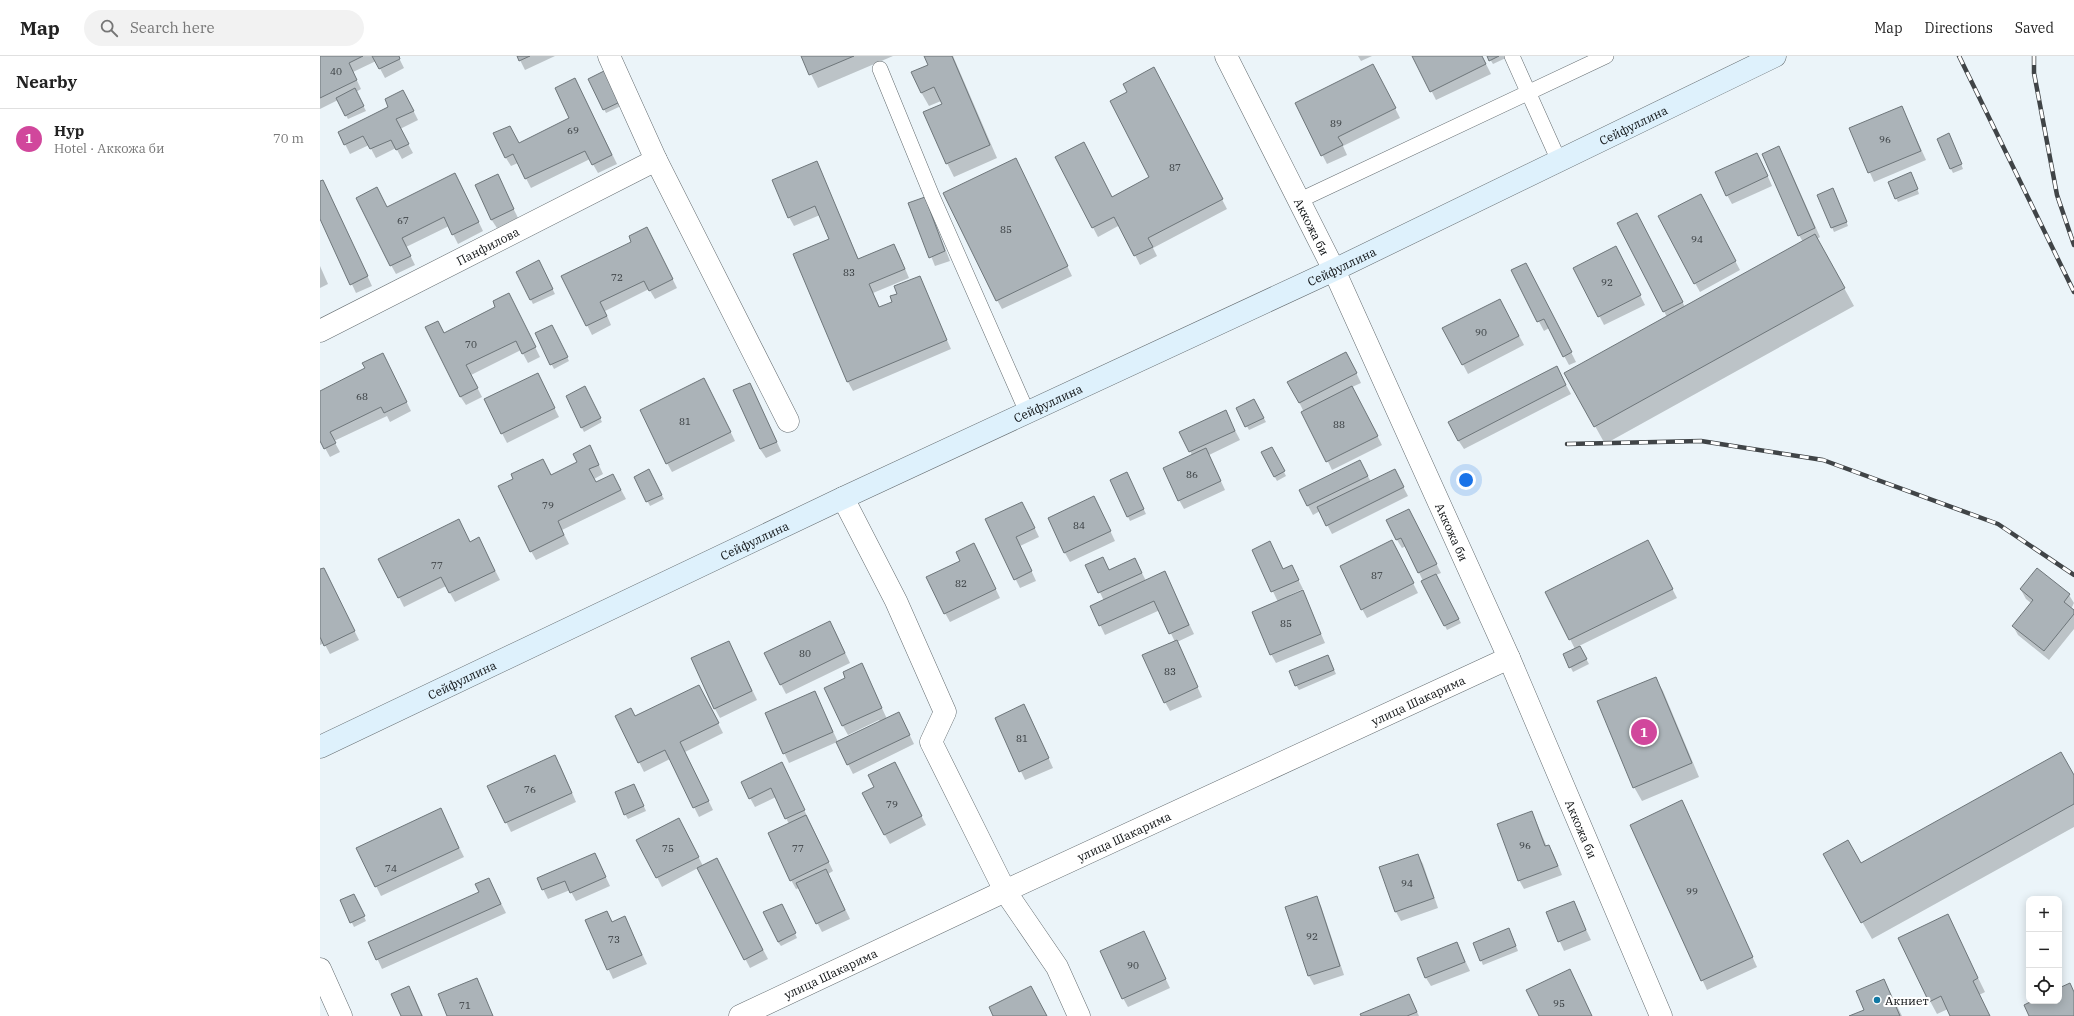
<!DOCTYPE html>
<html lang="en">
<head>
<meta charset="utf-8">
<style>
  :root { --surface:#fff; --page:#f2f2f2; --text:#222; --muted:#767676; --line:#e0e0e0; --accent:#7c3aed }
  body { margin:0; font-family:"IBM Plex Serif",serif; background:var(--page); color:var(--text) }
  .controls { position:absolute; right:12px; bottom:12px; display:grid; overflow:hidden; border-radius:8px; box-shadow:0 2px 10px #0003 }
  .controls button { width:36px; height:36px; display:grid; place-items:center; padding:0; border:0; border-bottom:1px solid var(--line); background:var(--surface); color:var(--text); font:20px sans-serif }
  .you { position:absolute; left:1146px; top:424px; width:14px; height:14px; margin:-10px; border:3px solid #fff; border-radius:50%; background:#1a73e8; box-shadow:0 0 0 6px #1a73e833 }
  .badge { display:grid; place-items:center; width:26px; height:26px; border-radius:50%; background:var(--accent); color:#fff; font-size:13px; font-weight:700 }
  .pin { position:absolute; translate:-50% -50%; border:2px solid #fff; box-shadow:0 1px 4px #0006 }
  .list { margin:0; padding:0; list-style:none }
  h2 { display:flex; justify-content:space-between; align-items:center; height:52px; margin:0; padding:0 16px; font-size:17px }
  h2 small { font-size:13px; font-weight:400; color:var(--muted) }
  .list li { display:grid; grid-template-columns:26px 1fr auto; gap:12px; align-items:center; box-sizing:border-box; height:60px; padding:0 16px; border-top:1px solid var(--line) }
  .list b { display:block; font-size:15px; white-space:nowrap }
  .list p { margin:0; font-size:13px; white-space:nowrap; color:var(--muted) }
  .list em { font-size:13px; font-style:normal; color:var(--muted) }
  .icon { flex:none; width:22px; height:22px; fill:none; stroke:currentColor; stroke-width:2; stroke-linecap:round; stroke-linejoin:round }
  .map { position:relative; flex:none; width:1754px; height:960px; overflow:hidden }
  header { display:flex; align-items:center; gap:24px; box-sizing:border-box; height:56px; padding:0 20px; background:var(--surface); border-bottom:1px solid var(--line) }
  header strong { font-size:19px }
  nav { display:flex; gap:22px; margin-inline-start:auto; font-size:14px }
  .search { width:280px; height:36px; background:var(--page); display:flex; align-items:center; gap:10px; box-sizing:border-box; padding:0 14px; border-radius:22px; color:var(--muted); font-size:15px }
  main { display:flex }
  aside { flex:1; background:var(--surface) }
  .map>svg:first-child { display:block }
  .shadow { fill:#0003 }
  .building { fill:#abb3b8; stroke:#6e767a }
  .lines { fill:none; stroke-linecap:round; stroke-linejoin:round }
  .service-casing { stroke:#636b6f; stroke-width:16 }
  .minor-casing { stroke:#636b6f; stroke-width:23 }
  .tertiary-casing { stroke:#636b6f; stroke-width:23 }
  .secondary-casing { stroke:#636b6f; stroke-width:23 }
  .service { stroke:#fff; stroke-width:15 }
  .minor { stroke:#fff; stroke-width:22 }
  .tertiary { stroke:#fff; stroke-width:22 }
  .secondary { stroke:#def1fc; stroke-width:22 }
  .rail-casing { stroke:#404447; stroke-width:4.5 }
  .rail { stroke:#fff; stroke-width:3; stroke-dasharray:9; stroke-linecap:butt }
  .poi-dot { fill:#1279a4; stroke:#fff; stroke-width:1.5 }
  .labels { text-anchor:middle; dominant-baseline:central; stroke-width:4; stroke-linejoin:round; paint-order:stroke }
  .number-label { font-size:10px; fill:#34393c }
  .street-label { font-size:12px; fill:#0d1012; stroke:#fff }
  .poi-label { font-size:12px; fill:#0d1012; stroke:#fff; text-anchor:start }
</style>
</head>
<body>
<header>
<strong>Map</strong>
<div class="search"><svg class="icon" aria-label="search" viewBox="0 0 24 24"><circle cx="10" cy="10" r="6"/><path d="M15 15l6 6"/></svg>Search here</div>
<nav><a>Map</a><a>Directions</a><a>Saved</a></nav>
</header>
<main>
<aside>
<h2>Nearby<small></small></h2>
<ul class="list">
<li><span class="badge" style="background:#d1479c">1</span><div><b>Нур</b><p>Hotel · Аккожа би</p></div><em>70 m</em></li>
</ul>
</aside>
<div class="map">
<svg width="1754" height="960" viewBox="0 0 1754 960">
  <rect width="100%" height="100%" fill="#ebf4f9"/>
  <g class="shadow">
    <polygon points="0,0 78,0 84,12 65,22 56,5 33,16 41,33 36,36 46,55 28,63 18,44 0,53"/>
    <polygon points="198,0 235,0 205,14"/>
    <polygon points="482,0 573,0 498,32"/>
    <polygon points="605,0 633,0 677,102 634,121 627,107 623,48 621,45 609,50 601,36 609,10"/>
    <polygon points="1038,0 1052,0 1041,5"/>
    <polygon points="1094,0 1162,0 1171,18 1116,44"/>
    <polygon points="1168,0 1190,0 1173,8"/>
    <polygon points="284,16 301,50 286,57 284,53"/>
    <polygon points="1058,18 1080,62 1023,90 1027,99 1007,108 976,47"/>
    <polygon points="839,22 907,153 833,192 837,200 820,209 800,169 778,181 736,101 792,142 830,122"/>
    <polygon points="255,23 297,108 278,117 270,103 211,132 198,107 191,110 186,102 199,88 250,63"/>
    <polygon points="88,44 98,64 80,73 93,97 82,103 76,92 56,102 49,89 30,98 19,76"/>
    <polygon points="1582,51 1606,104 1554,126 1531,73"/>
    <polygon points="1631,83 1643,113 1633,117 1631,113"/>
    <polygon points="1464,100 1500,181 1497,183 1534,250 1285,388 1275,370 1347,261 1298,167 1322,167 1365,251 1483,186 1479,179"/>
    <polygon points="496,106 539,204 574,190 579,198 589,222 553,237 560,252 574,246 578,238 599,221 631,293 533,335 528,326 510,184 500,159 474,170 469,161"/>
    <polygon points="1442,107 1452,130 1412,148 1407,139"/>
    <polygon points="700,112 752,220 682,253 677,244"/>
    <polygon points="1593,121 1599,138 1578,146 1576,142"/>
    <polygon points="3,125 52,230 36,237 0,160 0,126"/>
    <polygon points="140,127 163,175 138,188 129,170 86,191 95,209 76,218 71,209 67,152"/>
    <polygon points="182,129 198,162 177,172 171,163"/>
    <polygon points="1515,138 1528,170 1514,176 1498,139"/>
    <polygon points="590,148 609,151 630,205 615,210"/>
    <polygon points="1385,148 1420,214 1380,236 1375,227"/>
    <polygon points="332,181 357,232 335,243 329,233 285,255 291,269 272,279 243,221"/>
    <polygon points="1300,200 1325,249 1284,269 1255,212"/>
    <polygon points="0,210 8,228 0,232"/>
    <polygon points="221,210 235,238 213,248 197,216"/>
    <polygon points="1192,215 1211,217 1256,306 1249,309 1229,272 1224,275"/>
    <polygon points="194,248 220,301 208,307 201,294 151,319 162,341 146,349 140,340 118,266 125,278"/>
    <polygon points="1185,253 1204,289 1148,318 1124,272"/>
    <polygon points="234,274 249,305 234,313 216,278"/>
    <polygon points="63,298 91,355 70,366 67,360 14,385 20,396 10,401 0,383 0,336 46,313"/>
    <polygon points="1031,306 1041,327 1032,331 1062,389 1012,414 979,346"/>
    <polygon points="1241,320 1251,338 1144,393 1138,384"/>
    <polygon points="222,327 239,361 187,387 165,344"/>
    <polygon points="430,328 461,395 446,402 440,393"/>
    <polygon points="389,332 415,385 352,416 347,407"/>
    <polygon points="267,336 282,366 264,376 262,372"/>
    <polygon points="934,344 946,366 929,374 917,352"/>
    <polygon points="905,355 920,384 889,399 905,434 864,453 859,444 872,399 861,376"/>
    <polygon points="954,396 966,420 957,425 942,397"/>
    <polygon points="275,400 283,418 274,423 276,427 298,428 306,443 242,474 249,488 216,504 211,495 195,423 223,404 232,420"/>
    <polygon points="1040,405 1051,426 1079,423 1088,440 1012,478 1000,455 993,459 980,435"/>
    <polygon points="331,419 344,443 330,450 315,421"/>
    <polygon points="809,422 826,458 810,465 791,425"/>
    <polygon points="779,451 795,485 750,506 745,497"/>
    <polygon points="707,456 719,481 700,490 716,525 700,532 666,464"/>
    <polygon points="1094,463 1121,517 1116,519 1141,567 1127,574 1086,490 1082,492 1077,484"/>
    <polygon points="159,483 180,524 135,546 126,530 84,551 60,503 150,487"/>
    <polygon points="933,494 963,514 976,519 983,533 970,539 971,540 983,536 1005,587 956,607 951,598 958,546"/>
    <polygon points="1077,495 1098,537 1047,562 1042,553"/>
    <polygon points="1333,495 1357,542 1259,590 1269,608 1253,616 1244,598 1255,593 1250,583"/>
    <polygon points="659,498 680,542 630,566 625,557"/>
    <polygon points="815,503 826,525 845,517 874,578 857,586 882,641 850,655 845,646 855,586 840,554 785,579 771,550 784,545 767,509 789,515"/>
    <polygon points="0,515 8,522 39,584 10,598 4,587 0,589"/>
    <polygon points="1701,534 1749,539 1754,547 1751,553 1754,555 1754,573 1729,604 1698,579 1693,570 1711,547 1706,543"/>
    <polygon points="515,575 530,607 466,638 445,598"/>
    <polygon points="409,586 437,644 400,662 395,653"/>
    <polygon points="1010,604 1016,618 979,634 976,629"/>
    <polygon points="542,609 567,663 579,657 594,688 533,718 517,686 469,707 446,658 495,636 518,686 560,666 559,664 528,679 523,670 527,623"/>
    <polygon points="1335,622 1343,635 1379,721 1322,745 1314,731 1278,646"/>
    <polygon points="384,639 403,677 365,696 393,754 379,761 350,703 324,716 296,660 311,653 315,661"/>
    <polygon points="709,658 733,712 705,724 676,662"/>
    <polygon points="462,707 513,815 508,818 530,863 502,876 479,832 476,833 471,824 469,768 456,741 435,751 430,742"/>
    <polygon points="240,709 256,746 191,776 169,730"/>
    <polygon points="579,716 606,769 570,788 565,779"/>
    <polygon points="1754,720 1754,771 1552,883 1504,799 1541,808"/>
    <polygon points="316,733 326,755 308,763 305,758"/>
    <polygon points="1362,746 1437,911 1387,934 1311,769"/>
    <polygon points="1212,756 1227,791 1229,790 1234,799 1242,819 1204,833 1199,824"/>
    <polygon points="125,763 144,801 61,840 37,792"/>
    <polygon points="364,772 383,810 401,812 448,903 430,912 378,812 342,831 318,784"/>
    <polygon points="275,798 290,830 256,845 250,834 228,843 218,823"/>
    <polygon points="1098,799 1103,808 1118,852 1081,865 1076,856"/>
    <polygon points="169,823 186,857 62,913 50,887 161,837"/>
    <polygon points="996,841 1001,850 1024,919 994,929 989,920"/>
    <polygon points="35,842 46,865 34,871 21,844"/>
    <polygon points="1253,846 1271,884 1244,895 1227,857"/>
    <polygon points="464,853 477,882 461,890 458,886"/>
    <polygon points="287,856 293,867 305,862 327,908 293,923 266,865"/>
    <polygon points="1628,860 1665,936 1659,939 1670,960 1631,960 1628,953 1617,958 1610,945"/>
    <polygon points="824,877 850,932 808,951 803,942"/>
    <polygon points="1191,877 1198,895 1163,909 1154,887"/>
    <polygon points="1137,887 1150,915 1111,930 1106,922"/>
    <polygon points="156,923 173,960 128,960"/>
    <polygon points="1564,924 1582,960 1532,960 1545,954"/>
    <polygon points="89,931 94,940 103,960 82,960"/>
    <polygon points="1089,939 1099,960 1042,960"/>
  </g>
  <g class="building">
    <polygon points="0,0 43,0 29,7 37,24 0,42"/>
    <polygon points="52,0 79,0 80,3 59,13"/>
    <polygon points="197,0 210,0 199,5"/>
    <polygon points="481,0 534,0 489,19"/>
    <polygon points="604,0 632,0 670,89 626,108 603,56 622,48 614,31 601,37 591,16 608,9"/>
    <polygon points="1092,0 1162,0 1166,8 1110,36"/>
    <polygon points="1167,0 1179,0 1169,5"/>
    <polygon points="1053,8 1076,52 1018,81 1023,89 1001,100 975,47"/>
    <polygon points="834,11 903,143 828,182 833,191 814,200 794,161 772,172 735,101 764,86 792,141 829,121 790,45 807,36 803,28"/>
    <polygon points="284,15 300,46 283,54 268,23"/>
    <polygon points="255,22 292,99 272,109 265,95 205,123 193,98 185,102 173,77 190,70 199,87 249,62 235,32"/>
    <polygon points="35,32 44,50 25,60 16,42"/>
    <polygon points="83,34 94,55 76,63 89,88 76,94 71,84 50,93 43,80 24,89 18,76 68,51 65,43"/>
    <polygon points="1582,50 1601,95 1548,117 1529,72"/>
    <polygon points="1629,77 1642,108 1630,113 1617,83"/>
    <polygon points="1459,90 1495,172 1478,180 1442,98"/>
    <polygon points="1437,97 1448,120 1406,140 1395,116"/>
    <polygon points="696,102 748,210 676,245 623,137"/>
    <polygon points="497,105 538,203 574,188 585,213 549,228 559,251 572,246 570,240 577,238 574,230 600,220 627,284 527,326 473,198 509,183 495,150 468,162 452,124"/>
    <polygon points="1591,116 1598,133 1575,143 1568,126"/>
    <polygon points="135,117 159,166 132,179 124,161 82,182 91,200 70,210 36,142 57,131 67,151"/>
    <polygon points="178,118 194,153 171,164 155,129"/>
    <polygon points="3,124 48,220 30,229 0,163 0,125"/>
    <polygon points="1513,132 1527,166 1511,172 1497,139"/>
    <polygon points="1381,138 1416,205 1374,228 1338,160"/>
    <polygon points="605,141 625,195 609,202 588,147"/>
    <polygon points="1317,157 1363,246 1343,256 1297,167"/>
    <polygon points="327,171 353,223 329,235 324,225 280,246 287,260 266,270 241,220 311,186 309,180"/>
    <polygon points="1495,178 1525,232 1274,371 1244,317"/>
    <polygon points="1296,190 1321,239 1278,261 1253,212"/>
    <polygon points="219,204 233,233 210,244 196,216"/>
    <polygon points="1206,207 1252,296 1243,301 1224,263 1217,266 1191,214"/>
    <polygon points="189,237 216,291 202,298 196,285 146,309 158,332 140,341 105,271 118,265 124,277 175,251 173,245"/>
    <polygon points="1180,243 1199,280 1142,309 1122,272"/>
    <polygon points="232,269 248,301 230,309 215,277"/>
    <polygon points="1026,296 1037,317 979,347 967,326"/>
    <polygon points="63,297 87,346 64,357 61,351 10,376 16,387 4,393 0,385 0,335 45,312 42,307"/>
    <polygon points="1237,310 1246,329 1138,385 1128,366"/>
    <polygon points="218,317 235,352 181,378 164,343"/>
    <polygon points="384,322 411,376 346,408 320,354"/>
    <polygon points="430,327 457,386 440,393 413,334"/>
    <polygon points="265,330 281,362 261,372 246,340"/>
    <polygon points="1032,330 1058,380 1006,406 981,356"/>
    <polygon points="934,343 944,362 925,371 916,352"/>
    <polygon points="906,354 915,375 869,396 859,376"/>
    <polygon points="270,389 279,409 269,413 276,426 293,418 301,434 238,465 244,479 210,496 178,430 193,423 191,418 223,403 231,419 257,406 253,398"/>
    <polygon points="952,391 965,415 954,421 941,396"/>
    <polygon points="886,392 901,425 858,445 843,412"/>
    <polygon points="1040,404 1048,420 987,450 979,434"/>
    <polygon points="329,413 342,439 326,446 314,421"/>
    <polygon points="1075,413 1084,431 1006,470 997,451"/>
    <polygon points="807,416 824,453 807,461 790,424"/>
    <polygon points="774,440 791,475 744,497 728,462"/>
    <polygon points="702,446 715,472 696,481 712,515 694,524 665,463"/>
    <polygon points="1089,453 1117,508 1098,517 1081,482 1076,484 1066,464"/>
    <polygon points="139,463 150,486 159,481 175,515 129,537 121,521 78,542 58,503"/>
    <polygon points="1072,484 1094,527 1041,554 1020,510"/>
    <polygon points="1328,484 1353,533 1249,584 1225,536"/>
    <polygon points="950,485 963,513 972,509 979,524 951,536 932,494"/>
    <polygon points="654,487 676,533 624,558 606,521 640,505 636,496"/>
    <polygon points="783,501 789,514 815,502 822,517 778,537 765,509"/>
    <polygon points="4,512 35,575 4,590 0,581 0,513"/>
    <polygon points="1717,512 1750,538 1744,546 1754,554 1754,558 1724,595 1692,570 1713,544 1700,533"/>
    <polygon points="845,515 869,569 849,578 834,545 779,570 770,550"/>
    <polygon points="1116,518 1139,563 1124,570 1101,525"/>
    <polygon points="983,534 1001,578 950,599 932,556"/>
    <polygon points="510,565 525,597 460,629 444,597"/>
    <polygon points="857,584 878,631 844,647 822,599"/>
    <polygon points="409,585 432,635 394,653 371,602"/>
    <polygon points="1260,590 1267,603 1249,612 1243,598"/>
    <polygon points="1008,599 1014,614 975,630 969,615"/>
    <polygon points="542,607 562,652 522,670 504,632 525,622 523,616"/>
    <polygon points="1336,621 1372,707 1313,732 1277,645"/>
    <polygon points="379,629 399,667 360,686 389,745 373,752 345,694 318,707 295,660 311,652 315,660"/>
    <polygon points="495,635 513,676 463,698 445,657"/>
    <polygon points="704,648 729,702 699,716 675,662"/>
    <polygon points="579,656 590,679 527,709 516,686"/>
    <polygon points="1741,696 1754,719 1754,748 1541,867 1503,798 1528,784 1541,807"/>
    <polygon points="235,699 252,737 185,767 167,730"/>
    <polygon points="462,706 485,754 465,763 451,732 429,743 421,726"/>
    <polygon points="575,706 602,760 564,779 542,737 554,731 548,719"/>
    <polygon points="314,728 324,750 304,759 295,736"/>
    <polygon points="1362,744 1433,901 1381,925 1310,769"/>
    <polygon points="121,752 139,792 55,831 36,792"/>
    <polygon points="1212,755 1225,790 1229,789 1238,810 1198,825 1177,768"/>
    <polygon points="486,759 509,806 470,825 448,777"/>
    <polygon points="359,762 379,801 336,822 316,784"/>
    <polygon points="275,797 286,821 250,837 245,825 222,834 217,822"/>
    <polygon points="1098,798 1114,842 1075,856 1059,811"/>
    <polygon points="397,802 443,894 424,904 377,812"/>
    <polygon points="506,813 525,854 496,868 476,827"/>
    <polygon points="169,822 181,848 56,904 48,886 159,836 155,828"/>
    <polygon points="34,838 45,860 30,867 20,844"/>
    <polygon points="997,840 1020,910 988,920 965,851"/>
    <polygon points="1254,845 1266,874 1238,886 1226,856"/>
    <polygon points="462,848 476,877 458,886 443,856"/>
    <polygon points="287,855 292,866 305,860 322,899 287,914 265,864"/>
    <polygon points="1628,858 1658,922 1653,925 1670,960 1630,960 1621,940 1609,946 1578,882"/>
    <polygon points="1189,872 1196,890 1160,905 1153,887"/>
    <polygon points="824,875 846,923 802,943 780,895"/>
    <polygon points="1137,886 1145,906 1105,922 1097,902"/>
    <polygon points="1250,913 1272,960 1219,960 1206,934"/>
    <polygon points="157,922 173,960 127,960 118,938"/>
    <polygon points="1564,923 1580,960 1529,960 1544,954 1536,935"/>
    <polygon points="1750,927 1754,936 1754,960 1709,960 1704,949 1712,945 1739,945 1739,932"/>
    <polygon points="89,930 102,960 81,960 71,938"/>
    <polygon points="711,930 727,960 673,960 669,951"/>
    <polygon points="1089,938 1097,956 1087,960 1041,960 1040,958"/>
  </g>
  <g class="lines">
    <g class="service-casing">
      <g id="service">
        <polyline points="1192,0 1239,105"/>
        <polyline points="560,13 612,140 707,356"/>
        <polyline points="978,145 1286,0"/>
      </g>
    </g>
    <g class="minor-casing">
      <g id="minor">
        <polyline points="289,0 336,104 468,365"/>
        <path id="s1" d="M906,0L1014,214L1189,602L1341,960"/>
        <path id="s2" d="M0,275L336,104"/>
        <polyline points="523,442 576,545 625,656 611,686 685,835 737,911 759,960"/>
        <path id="s3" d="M420,960L685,835L1189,602"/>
      </g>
    </g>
    <g class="tertiary-casing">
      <polyline id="tertiary" points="0,913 21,960"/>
    </g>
    <g class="secondary-casing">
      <g id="secondary">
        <path id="s4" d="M0,691L523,442L1014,214L1455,0"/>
      </g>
    </g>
    <use href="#service" class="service"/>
    <use href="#minor" class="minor"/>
    <use href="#tertiary" class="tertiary"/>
    <use href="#secondary" class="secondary"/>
    <g class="rail-casing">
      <g id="rail">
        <polyline points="1639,0 1754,236"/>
        <polyline points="1714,0 1714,17 1737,139 1754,189"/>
        <polyline points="1247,388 1381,385 1503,404 1678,468 1754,519"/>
      </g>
    </g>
    <use href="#rail" class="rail"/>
  </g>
  <circle class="poi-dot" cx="1557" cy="944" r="4"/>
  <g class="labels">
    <g class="number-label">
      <text x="16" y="15">40</text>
      <text x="1016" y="67">89</text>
      <text x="253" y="74">69</text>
      <text x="1565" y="83">96</text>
      <text x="855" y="111">87</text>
      <text x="83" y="164">67</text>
      <text x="686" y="173">85</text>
      <text x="1377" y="183">94</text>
      <text x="529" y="216">83</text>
      <text x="297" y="221">72</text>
      <text x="1287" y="226">92</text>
      <text x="1161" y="276">90</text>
      <text x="151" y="288">70</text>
      <text x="42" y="340">68</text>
      <text x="365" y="365">81</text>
      <text x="1019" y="368">88</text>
      <text x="872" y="418">86</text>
      <text x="228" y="449">79</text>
      <text x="759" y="469">84</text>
      <text x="117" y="509">77</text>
      <text x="1057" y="519">87</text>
      <text x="641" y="527">82</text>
      <text x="966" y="567">85</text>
      <text x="485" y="597">80</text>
      <text x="850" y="615">83</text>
      <text x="702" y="682">81</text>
      <text x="210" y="733">76</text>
      <text x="572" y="748">79</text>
      <text x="1205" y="789">96</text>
      <text x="348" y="792">75</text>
      <text x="478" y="792">77</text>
      <text x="71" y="812">74</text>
      <text x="1087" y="827">94</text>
      <text x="1372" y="835">99</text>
      <text x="992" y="880">92</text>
      <text x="294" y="883">73</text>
      <text x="813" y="909">90</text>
      <text x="1239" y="947">95</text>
      <text x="145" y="949">71</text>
    </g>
    <g class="street-label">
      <text stroke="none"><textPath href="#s4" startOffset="1453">Сейфуллина</textPath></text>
      <text stroke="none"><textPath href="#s1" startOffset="191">Аккожа би</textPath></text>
      <text stroke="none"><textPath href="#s2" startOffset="188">Панфилова</textPath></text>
      <text stroke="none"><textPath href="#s4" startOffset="1129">Сейфуллина</textPath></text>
      <text stroke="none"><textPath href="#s4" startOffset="805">Сейфуллина</textPath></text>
      <text stroke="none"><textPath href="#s1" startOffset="527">Аккожа би</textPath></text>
      <text stroke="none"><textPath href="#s4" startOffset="481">Сейфуллина</textPath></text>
      <text stroke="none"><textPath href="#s4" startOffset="157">Сейфуллина</textPath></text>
      <text stroke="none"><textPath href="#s3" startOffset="748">улица Шакарима</textPath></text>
      <text stroke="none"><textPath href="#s1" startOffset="851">Аккожа би</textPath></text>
      <text stroke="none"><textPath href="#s3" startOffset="424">улица Шакарима</textPath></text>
      <text stroke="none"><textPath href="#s3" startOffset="100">улица Шакарима</textPath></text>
    </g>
    <g class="poi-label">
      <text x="1565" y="944">Акниет</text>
    </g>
  </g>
</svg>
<div class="controls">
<button>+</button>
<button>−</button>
<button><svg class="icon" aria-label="locate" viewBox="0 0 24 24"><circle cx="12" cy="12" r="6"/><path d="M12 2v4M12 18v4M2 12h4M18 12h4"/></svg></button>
</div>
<div class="you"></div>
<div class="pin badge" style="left:1324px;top:676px;background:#d1479c">1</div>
</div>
</main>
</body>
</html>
